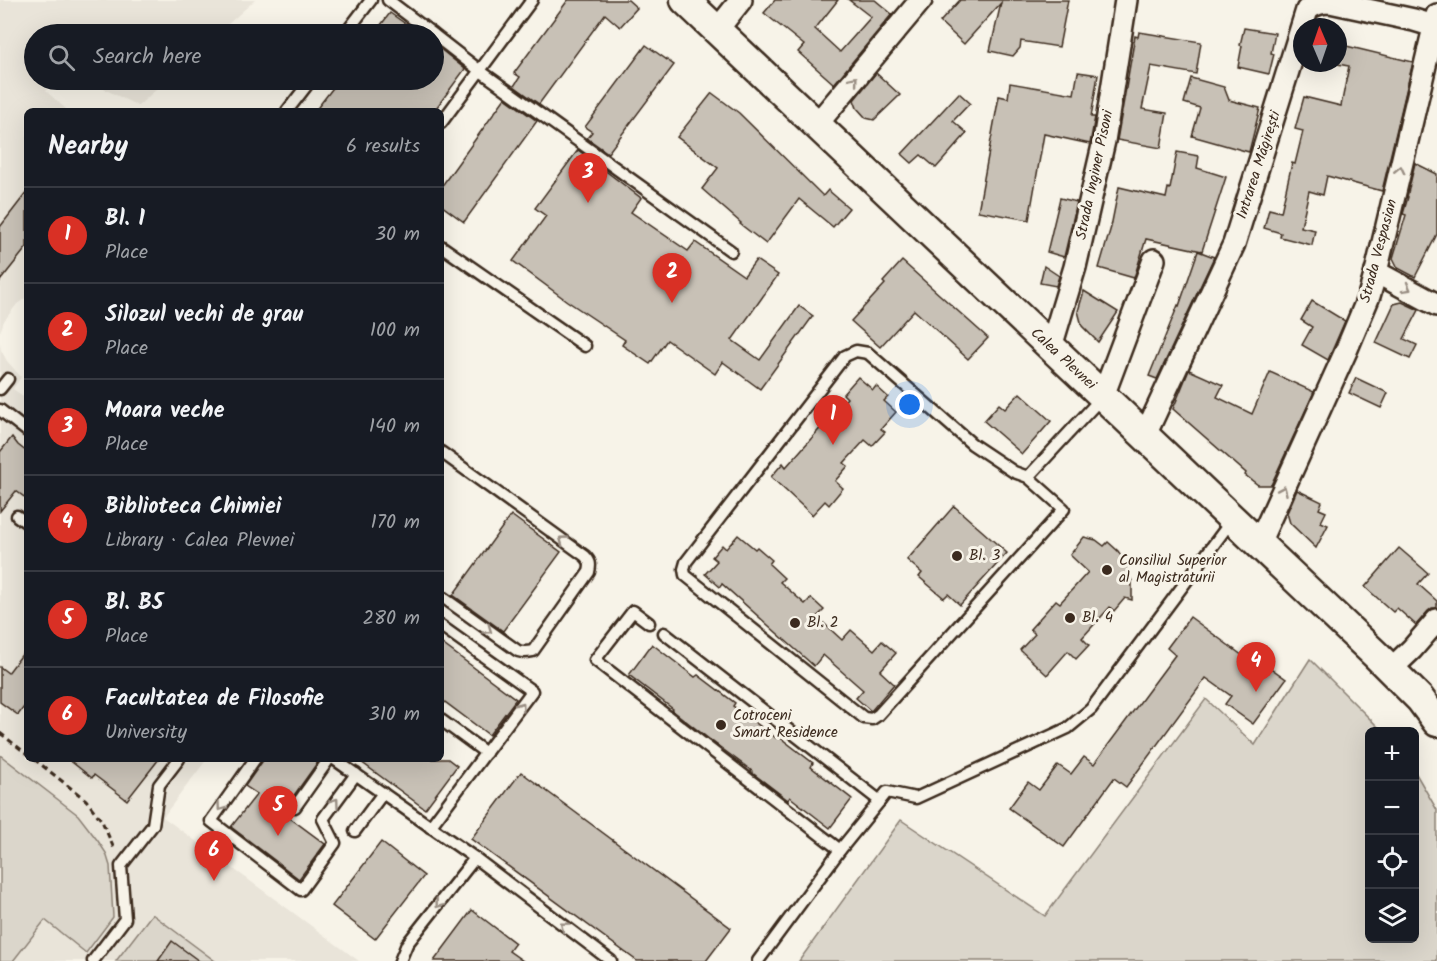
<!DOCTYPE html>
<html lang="en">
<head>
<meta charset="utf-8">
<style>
  :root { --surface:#171b24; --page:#242831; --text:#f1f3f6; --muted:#9ea1a6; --line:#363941; --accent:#d93025 }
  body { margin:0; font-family:Kalam,sans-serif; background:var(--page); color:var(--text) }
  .controls { position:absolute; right:18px; bottom:18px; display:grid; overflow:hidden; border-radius:9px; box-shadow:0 6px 24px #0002 }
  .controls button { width:54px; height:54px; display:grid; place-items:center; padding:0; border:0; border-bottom:2px solid var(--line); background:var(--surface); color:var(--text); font:30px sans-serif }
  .compass { position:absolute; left:1293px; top:18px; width:54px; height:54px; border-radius:50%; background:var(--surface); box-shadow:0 6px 24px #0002; rotate:358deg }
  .you { position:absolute; left:910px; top:405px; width:21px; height:21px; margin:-15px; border:4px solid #fff; border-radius:50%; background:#1a73e8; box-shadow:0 0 0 9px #1a73e833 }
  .badge { display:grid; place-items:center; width:39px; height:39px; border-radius:50%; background:var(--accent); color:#fff; font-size:20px; font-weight:700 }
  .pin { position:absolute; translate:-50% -50px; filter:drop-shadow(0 2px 3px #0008) }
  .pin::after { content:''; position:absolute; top:32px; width:21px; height:18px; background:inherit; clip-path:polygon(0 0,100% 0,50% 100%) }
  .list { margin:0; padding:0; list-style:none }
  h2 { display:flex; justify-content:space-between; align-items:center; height:78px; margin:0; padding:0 24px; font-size:26px }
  h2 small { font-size:20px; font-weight:400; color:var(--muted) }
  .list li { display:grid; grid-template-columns:39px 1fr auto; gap:18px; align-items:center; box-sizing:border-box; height:96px; padding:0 24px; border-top:2px solid var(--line) }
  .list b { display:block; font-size:22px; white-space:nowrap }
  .list p { margin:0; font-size:20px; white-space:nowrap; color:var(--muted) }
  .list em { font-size:20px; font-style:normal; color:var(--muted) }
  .icon { flex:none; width:33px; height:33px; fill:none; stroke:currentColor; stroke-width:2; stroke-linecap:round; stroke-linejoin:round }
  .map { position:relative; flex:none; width:1437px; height:961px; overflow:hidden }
  .search { position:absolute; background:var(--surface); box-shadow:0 6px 24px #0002; left:24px; top:24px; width:420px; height:66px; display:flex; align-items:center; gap:15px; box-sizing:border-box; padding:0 21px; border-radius:33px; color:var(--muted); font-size:22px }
  .panel { position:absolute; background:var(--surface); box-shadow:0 6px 24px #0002; left:24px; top:108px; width:420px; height:654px; border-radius:9px }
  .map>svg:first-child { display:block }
  .built { fill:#e9e4d9 }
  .green { fill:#dbd6cb; stroke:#8b8074; stroke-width:1.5 }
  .building { fill:#c8c1b6; stroke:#3b2a1e; stroke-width:1.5 }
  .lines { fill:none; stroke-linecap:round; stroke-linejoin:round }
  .lane-casing { stroke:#3b2a1e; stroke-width:15 }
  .street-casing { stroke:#3b2a1e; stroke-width:26 }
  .secondary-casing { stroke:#3b2a1e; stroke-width:33 }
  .path { stroke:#3b2a1e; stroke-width:3; stroke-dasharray:6 4.5; stroke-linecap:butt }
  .lane { stroke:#f7f3e8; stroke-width:10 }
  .street { stroke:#f7f3e8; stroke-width:21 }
  .secondary { stroke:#f7f3e8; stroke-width:28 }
  .oneway { stroke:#998e83 }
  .poi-dot { fill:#3b2a1e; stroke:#f7f3e8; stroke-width:2 }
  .labels { text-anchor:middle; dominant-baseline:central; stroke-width:6; stroke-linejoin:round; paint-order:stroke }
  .street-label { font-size:15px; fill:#3b2a1e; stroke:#f7f3e8 }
  .poi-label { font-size:15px; fill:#3b2a1e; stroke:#f7f3e8; text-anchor:start }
</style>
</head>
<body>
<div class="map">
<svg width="1437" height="961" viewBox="0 0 1437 961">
  <rect width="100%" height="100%" fill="#f7f3e8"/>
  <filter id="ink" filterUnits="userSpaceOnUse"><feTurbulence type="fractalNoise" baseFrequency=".0167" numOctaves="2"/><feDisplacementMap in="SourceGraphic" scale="12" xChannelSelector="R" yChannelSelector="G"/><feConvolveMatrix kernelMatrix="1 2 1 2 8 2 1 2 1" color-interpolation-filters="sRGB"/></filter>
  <g filter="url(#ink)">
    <g class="built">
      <polygon points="0,0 255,0 217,34 34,34 34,80 55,80 46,91 68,111 27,111 27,297 17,304 4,321 0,332"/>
      <polygon points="86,80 167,80 138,106"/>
      <polygon points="0,342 1,350 7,361 21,377 13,389 27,399 27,759 207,759 163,817 359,961 0,961"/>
    </g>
    <g class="green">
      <polygon points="1310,659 1382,731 1370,732 1370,938 1414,938 1415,772 1437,810 1437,961 799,961 901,820 1045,916 1206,699 1255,745"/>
      <polygon points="0,755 78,815 98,841 106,853 110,866 113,917 86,953 45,920 13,961 0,961"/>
      <polygon points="152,914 215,961 116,961"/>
    </g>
    <g class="building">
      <polygon points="568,0 628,0 637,8 620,27 605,14 539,104 514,86 520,77 514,73"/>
      <polygon points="775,0 838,0 815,29 840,52 871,17 849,0 875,0 892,14 834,84 798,52 804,45 764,13"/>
      <polygon points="960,0 1068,0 1059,47 1021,41 1020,48 1013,56 990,51 1001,3 964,44 940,22"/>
      <polygon points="390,13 420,34 374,34"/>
      <polygon points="1244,28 1275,33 1271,53 1274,54 1269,74 1238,67 1242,46 1240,45"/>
      <polygon points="1139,32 1201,42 1196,74 1151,66 1142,109 1167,113 1161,148 1117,140 1135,36 1138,37"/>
      <polygon points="434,44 465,69 434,111 315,111 339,80 434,80"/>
      <polygon points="1338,44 1413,62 1382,191 1327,176 1323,195 1309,191 1301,227 1315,230 1312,245 1280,237 1281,233 1264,228 1269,209 1281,212 1292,163 1295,164 1303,131 1295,129 1304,97 1341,106 1349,66 1338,64"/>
      <polygon points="646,45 674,65 608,153 587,138 592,132 585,127"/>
      <polygon points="1078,72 1098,75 1091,117 1095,117 1090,144 1044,134 1029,220 978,211 999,96 1008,98 1010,83 1074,94"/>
      <polygon points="876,73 900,95 874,120 866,118 857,108 854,100"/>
      <polygon points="1191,78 1224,87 1229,100 1260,108 1249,152 1192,136 1200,108 1184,103"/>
      <polygon points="712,93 739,113 823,196 828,190 849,208 833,227 799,199 766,244 740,224 741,223 702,189 718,168 677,137"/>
      <polygon points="959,93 970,103 953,121 967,133 936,168 921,155 912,163 902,154"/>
      <polygon points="505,98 537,121 464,222 441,205 441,187"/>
      <polygon points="578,150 641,198 631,212 688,251 695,242 744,276 756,260 778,275 732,340 760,360 799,306 813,316 760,389 723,362 715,374 667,340 650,364 622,345 625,340 567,301 513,261 546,216 535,208"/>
      <polygon points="1177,152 1199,156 1197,168 1226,177 1202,251 1146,239 1134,278 1099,268 1111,227 1119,187 1166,198 1168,188 1170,189"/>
      <polygon points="1415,163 1437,174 1437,234 1415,277 1398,268 1393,258 1406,215 1403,214 1408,197 1407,197"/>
      <polygon points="27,192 27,247 0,281 0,227"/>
      <polygon points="1060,198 1077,202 1064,257 1047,252"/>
      <polygon points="1198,251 1214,257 1157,379 1149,376 1178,305 1179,306"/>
      <polygon points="902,261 988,338 968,359 914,310 880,347 851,321 885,284 883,282"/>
      <polygon points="1044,266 1059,276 1056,286 1040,283"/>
      <polygon points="1084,291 1118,312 1098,342 1082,326 1078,311"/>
      <polygon points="1312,301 1345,321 1328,360 1302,345 1312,327 1301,320"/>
      <polygon points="1402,302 1419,310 1404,339 1417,345 1410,359 1376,343 1394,304"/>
      <polygon points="1189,370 1223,385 1217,397 1252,414 1270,372 1314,392 1271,485 1258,485 1245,475 1246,473 1173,409"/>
      <polygon points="858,377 873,390 876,386 888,397 884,401 896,412 881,429 885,432 872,446 865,440 844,463 848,466 835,481 843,488 829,505 825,501 812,515 771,477 783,463 786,467 847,398 843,394"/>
      <polygon points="1356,378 1388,393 1381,408 1349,393"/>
      <polygon points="1020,393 1051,421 1022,454 984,421 999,404 1005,409"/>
      <polygon points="12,437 18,445 27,452 27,499 16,491 0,511 0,452"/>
      <polygon points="1297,490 1322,502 1319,509 1326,512 1321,522 1328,525 1316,548 1290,523 1287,513"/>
      <polygon points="954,506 1007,553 960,605 948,594 944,598 919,577 922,573 907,560"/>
      <polygon points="511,515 561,552 503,631 453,595"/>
      <polygon points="738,535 755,549 757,547 772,560 769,564 784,578 780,582 805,604 811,598 824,610 817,617 842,640 851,630 874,650 882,641 896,653 880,671 894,684 871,711 856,698 863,690 823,655 814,666 722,584 720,587 705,574 717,561 712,557 722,545 726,549"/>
      <polygon points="1084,537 1096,540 1104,546 1108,542 1118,551 1126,563 1132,581 1132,600 1125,598 1114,611 1110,607 1082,638 1089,645 1076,659 1068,651 1047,675 1020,650 1035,634 1030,629 1056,600 1060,603 1088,572 1070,555"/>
      <polygon points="1399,548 1428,573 1418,584 1437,601 1437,608 1432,608 1428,611 1416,625 1397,608 1393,612 1365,587"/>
      <polygon points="1190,617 1254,664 1258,659 1286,679 1253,724 1225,704 1231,696 1206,678 1126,787 1114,778 1064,847 1009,808 1028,782 1039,790 1058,765 1071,774 1084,757 1094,764 1175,655 1167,648"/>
      <polygon points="441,643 516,699 489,735 441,699"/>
      <polygon points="652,644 695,677 698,675 735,703 733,706 776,738 778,736 813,763 811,767 852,799 830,828 790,797 788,800 751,772 752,771 709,739 672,710 673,709 629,675"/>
      <polygon points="27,648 27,703 18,715 0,702 0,667 8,673"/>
      <polygon points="68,759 159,759 127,800 94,775 92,778"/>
      <polygon points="264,759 320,759 282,812 325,844 299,879 231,827 257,794 245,786"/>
      <polygon points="357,759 448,759 457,766 425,809"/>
      <polygon points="521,772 731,928 706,961 637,961 471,839"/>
      <polygon points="381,842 424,876 375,939 332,906"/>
      <polygon points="472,910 515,943 509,951 523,961 434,961"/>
      <polygon points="172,941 199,961 158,961"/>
    </g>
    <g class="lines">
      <g class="lane-casing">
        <g id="lane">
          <polyline points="388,0 433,34"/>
          <polyline points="345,34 371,0"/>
          <polyline points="434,35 479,70 731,251"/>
          <polyline points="287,111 311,80"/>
          <polyline points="441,123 532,0"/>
          <polyline points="441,246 585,346"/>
          <polygon points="856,351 868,353 972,444 1014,472 1028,477 1064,509 878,715 872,719 864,718 685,575 684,569 686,562 845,356"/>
          <polyline points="0,389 8,379"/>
          <polyline points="0,410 27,431"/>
          <path d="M441,452L585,556C590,561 591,564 589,572L533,651C528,652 524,653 518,651L441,596"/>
          <polyline points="1028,477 1103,396"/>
          <polyline points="17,516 27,523"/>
          <polyline points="649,623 633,611 595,660 840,850"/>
          <polyline points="664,633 880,801"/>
          <polyline points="441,720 486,753"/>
          <polyline points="255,759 211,821 301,890 335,843 323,819 356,774"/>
          <polyline points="334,759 475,858 611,961"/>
          <polyline points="295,807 329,759"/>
          <polyline points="430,827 532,691 441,626"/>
          <polyline points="355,831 383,793"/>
          <polyline points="93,961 125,919 121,866 153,825 159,785 179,759"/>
          <polyline points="400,961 407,944 475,858"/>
          <polyline points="758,961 840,850 887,792 916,798 1068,728 1091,709 1232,520"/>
        </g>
      </g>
      <g class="street-casing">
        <g id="street">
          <polyline points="717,30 741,0"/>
          <polyline points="817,124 921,0"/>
          <polyline points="1376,272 1437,305"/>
          <polyline points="1051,347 1075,267 1104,141 1126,0"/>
          <polyline points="1103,396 1154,260"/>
          <path d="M1145,435L1234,244L1307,10C1314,4 1321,2 1330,2L1414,20L1434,26"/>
          <polyline points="1259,543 1346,351 1369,296 1376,272 1437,15"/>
          <polyline points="1391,669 1412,649 1437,620"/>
        </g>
      </g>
      <g class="secondary-casing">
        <polyline id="secondary" points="685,0 1376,655 1420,699 1437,722"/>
      </g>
      <g class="path">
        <polyline points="0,733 27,754"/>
        <polyline points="34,759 86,800 102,821 115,851"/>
      </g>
      <use href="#lane" class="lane"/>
      <use href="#street" class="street"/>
      <use href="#secondary" class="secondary"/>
    </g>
    <defs><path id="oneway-chevron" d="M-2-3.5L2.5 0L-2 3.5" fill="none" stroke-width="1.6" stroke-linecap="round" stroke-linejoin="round" transform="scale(1.5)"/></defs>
    <g class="oneway">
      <use href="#oneway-chevron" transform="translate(854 80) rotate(-50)"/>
      <use href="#oneway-chevron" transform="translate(1400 170) rotate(-77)"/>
      <use href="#oneway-chevron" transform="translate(1407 288) rotate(29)"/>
      <use href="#oneway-chevron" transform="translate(1283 490) rotate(-66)"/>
      <use href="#oneway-chevron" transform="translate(563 540) rotate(-144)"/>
      <use href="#oneway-chevron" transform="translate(488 630) rotate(36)"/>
      <use href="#oneway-chevron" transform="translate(521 706) rotate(-53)"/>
      <use href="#oneway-chevron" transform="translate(335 802) rotate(-54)"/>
      <use href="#oneway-chevron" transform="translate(221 807) rotate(126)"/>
      <use href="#oneway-chevron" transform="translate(439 904) rotate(128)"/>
      <use href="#oneway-chevron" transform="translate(564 926) rotate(-143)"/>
    </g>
  </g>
  <g class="poi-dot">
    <circle cx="957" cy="556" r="6"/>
    <circle cx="1107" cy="570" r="6"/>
    <circle cx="1070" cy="618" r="6"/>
    <circle cx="795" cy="623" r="6"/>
    <circle cx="721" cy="725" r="6"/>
  </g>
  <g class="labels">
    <g class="street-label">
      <text transform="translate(1259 165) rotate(-72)">Intrarea Măgirești</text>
      <text transform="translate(1095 175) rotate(-78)">Strada Inginer Pisoni</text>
      <text transform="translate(1379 251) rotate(-75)">Strada Vespasian</text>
      <text transform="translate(1063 359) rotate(43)">Calea Plevnei</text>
    </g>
    <g class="poi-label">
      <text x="969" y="556">Bl. 3</text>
      <text x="1119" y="561">Consiliul Superior<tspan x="1119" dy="17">al Magistraturii</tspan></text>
      <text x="1082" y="618">Bl. 4</text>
      <text x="807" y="623">Bl. 2</text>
      <text x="733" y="716">Cotroceni<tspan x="733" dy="17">Smart Residence</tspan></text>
    </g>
  </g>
</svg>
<div class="controls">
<button>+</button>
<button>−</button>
<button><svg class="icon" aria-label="locate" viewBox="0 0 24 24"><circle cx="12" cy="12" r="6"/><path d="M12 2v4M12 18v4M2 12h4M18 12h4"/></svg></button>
<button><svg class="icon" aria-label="layers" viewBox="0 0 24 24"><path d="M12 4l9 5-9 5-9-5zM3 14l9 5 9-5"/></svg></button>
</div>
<svg class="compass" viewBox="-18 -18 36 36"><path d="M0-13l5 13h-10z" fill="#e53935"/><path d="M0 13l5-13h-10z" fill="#9ea1a6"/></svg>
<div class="you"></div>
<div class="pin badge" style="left:833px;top:445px">1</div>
<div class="pin badge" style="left:672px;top:303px">2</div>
<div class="pin badge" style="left:588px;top:203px">3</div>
<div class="pin badge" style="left:1256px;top:692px">4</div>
<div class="pin badge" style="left:278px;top:836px">5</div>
<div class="pin badge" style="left:214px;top:881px">6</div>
<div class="search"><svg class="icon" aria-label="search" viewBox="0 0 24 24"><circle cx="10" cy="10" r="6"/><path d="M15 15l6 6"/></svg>Search here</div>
<section class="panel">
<h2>Nearby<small>6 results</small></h2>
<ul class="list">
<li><span class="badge">1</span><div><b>Bl. 1</b><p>Place</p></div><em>30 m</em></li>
<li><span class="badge">2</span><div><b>Silozul vechi de grau</b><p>Place</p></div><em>100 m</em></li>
<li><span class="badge">3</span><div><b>Moara veche</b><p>Place</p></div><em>140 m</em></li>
<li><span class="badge">4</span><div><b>Biblioteca Chimiei</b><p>Library · Calea Plevnei</p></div><em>170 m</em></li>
<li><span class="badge">5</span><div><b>Bl. B5</b><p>Place</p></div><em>280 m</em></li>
<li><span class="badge">6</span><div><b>Facultatea de Filosofie</b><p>University</p></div><em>310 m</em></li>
</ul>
</section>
</div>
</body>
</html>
